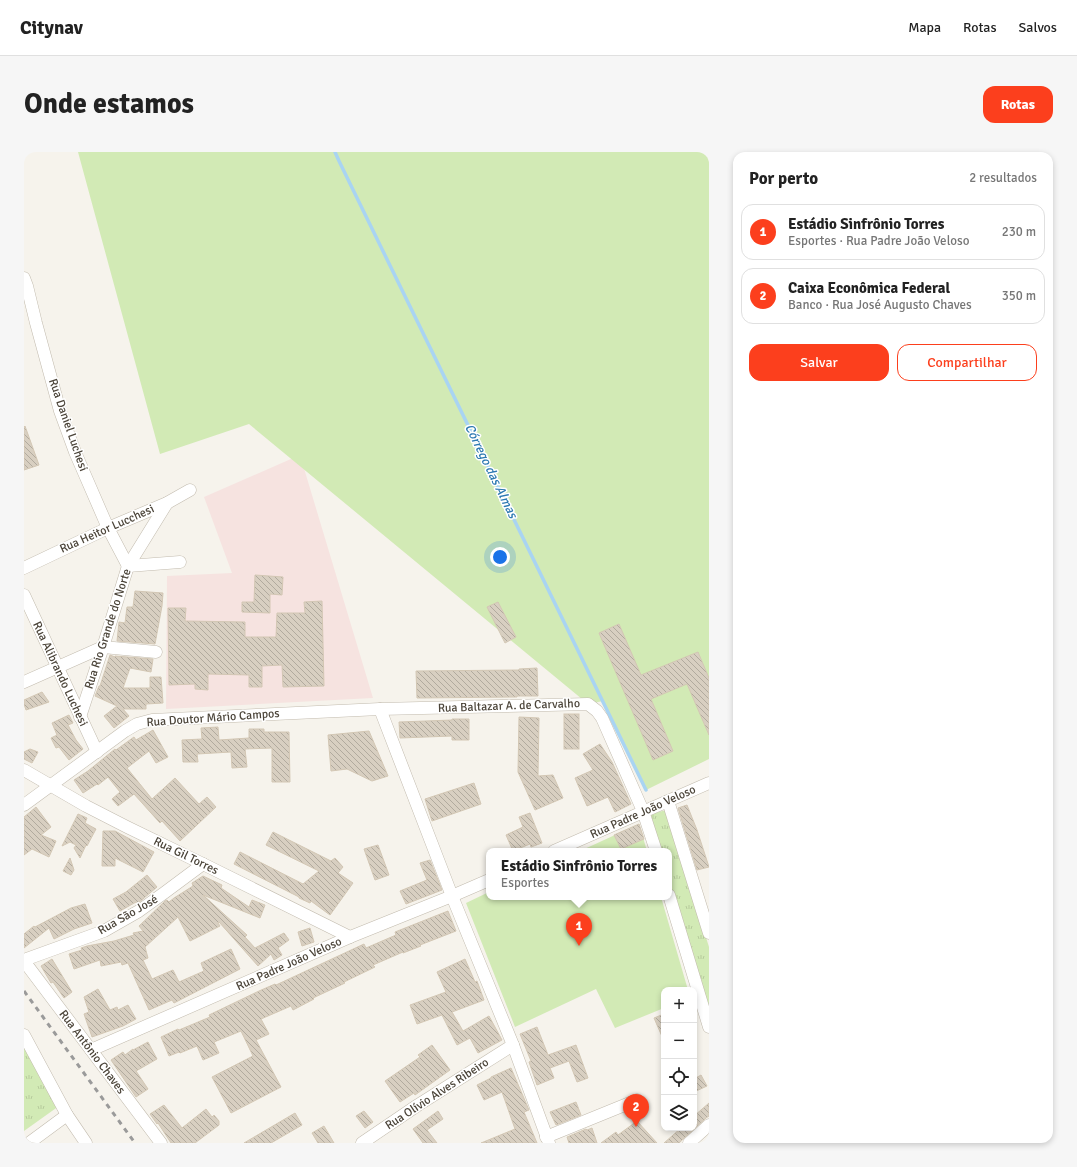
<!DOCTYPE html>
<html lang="pt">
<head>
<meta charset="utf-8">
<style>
  :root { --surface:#fff; --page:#f6f6f6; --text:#222; --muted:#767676; --line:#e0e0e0; --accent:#fc3f1d }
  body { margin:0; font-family:Signika,sans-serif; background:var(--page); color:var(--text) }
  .controls { position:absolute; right:12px; bottom:12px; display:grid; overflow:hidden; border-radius:8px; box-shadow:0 2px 6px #0003 }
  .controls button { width:36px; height:36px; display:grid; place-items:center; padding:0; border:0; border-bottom:1px solid var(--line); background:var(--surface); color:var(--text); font:20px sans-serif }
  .you { position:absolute; left:476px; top:405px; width:14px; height:14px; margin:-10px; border:3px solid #fff; border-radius:50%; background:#1a73e8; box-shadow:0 0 0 6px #1a73e833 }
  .badge { display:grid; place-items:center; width:26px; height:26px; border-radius:50%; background:var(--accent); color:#fff; font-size:13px; font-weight:700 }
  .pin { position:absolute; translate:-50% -33px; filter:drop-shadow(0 1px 2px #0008) }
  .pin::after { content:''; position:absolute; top:21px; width:14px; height:12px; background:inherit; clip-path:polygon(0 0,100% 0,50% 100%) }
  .popup { position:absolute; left:462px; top:696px; width:186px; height:52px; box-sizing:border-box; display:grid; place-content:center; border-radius:8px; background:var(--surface); filter:drop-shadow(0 1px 3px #0005); font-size:13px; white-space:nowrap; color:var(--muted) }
  .popup b { font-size:15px; color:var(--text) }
  .popup::after { content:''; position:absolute; left:50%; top:100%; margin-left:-8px; border:8px solid transparent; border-top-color:var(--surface) }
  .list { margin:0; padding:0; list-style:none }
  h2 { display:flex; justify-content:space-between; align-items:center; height:52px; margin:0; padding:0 16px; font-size:17px }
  h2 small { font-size:13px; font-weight:400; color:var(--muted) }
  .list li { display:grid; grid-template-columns:26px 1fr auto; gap:12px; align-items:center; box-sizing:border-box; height:56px; margin:0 8px 8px; padding:0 8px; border:1px solid var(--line); border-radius:12px }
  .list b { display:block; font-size:15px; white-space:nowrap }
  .list p { margin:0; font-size:13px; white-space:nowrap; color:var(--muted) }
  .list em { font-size:13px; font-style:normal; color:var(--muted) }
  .actions { display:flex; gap:8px; padding:12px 16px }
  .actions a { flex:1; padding:9px 0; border:1px solid var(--accent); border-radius:12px; text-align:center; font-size:14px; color:var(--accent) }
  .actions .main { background:var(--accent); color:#fff }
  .icon { flex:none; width:22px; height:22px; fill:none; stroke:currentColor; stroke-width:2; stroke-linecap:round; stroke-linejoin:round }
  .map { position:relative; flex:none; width:685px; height:991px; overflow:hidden; border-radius:12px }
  header { display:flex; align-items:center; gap:24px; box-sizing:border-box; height:56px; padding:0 20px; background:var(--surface); border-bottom:1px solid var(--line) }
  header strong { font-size:19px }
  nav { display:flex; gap:22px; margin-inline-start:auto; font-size:14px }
  .intro { display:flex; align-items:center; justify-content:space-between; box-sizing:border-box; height:96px; padding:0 24px }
  h1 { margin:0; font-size:28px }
  .button { padding:10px 18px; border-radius:12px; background:var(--accent); color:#fff; font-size:14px; font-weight:700 }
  main { display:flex; gap:24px; padding:0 24px }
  aside { flex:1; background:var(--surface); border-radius:12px; box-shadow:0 2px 6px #0003 }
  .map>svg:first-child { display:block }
  .medical { fill:#f6e3e0 }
  .green { fill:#d2eab5 }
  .park { fill:url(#park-tufts) }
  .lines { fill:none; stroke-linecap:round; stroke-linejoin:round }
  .stream { stroke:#a9d4f2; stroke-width:3.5 }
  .building { fill:url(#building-back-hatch); stroke:#d3c7b4 }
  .minor-casing { stroke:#c2bbae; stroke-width:13 }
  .minor { stroke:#fff; stroke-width:12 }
  .rail { stroke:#9a9a9a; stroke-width:3; stroke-dasharray:5 5; stroke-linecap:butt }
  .labels { text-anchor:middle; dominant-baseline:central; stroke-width:3; stroke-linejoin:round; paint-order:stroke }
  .street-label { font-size:12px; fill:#4b4439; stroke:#fff }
  .water-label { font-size:13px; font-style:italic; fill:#2e7ab2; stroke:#fff }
</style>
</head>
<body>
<header>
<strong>Citynav</strong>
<nav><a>Mapa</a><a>Rotas</a><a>Salvos</a></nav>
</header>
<div class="intro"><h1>Onde estamos</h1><a class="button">Rotas</a></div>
<main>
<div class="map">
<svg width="685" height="991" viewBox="0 0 685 991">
  <defs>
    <pattern id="park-tufts" width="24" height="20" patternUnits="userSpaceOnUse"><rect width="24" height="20" fill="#d2eab5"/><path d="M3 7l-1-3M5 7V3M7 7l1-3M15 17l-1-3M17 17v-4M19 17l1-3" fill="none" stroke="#b6ca9c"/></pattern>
    <pattern id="building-back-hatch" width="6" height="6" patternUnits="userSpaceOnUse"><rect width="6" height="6" fill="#d8cfc1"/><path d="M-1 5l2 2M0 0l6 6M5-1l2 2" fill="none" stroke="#b1aa9e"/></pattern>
  </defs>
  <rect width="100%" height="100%" fill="#f6f3ec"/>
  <polygon class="medical" points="276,303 349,546 142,557 143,424 208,421 180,345"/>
  <g class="green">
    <polygon points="54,0 685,0 685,607 622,638 579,549 564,552 225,272 136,302"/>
    <polygon points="615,672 623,699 556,699"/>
    <polygon points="465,740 465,745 637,745 664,838 640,838 640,856 591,876 572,837 491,875 442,751"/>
  </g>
  <g class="park">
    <polygon points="642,658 685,795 685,859 645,730 645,699 635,699 624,663"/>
    <polygon points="0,893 35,954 0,979"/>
  </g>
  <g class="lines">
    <polyline class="stream" points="311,0 315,9 622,638"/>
  </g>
  <g class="building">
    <polygon points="1,274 15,313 0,318 0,275"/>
    <polygon points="231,423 259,425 258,443 246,442 246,461 218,460 218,450 230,450"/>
    <polygon points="111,439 139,441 138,454 131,492 93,489 95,470 101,471 103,455 109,455"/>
    <polygon points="298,449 300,534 259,535 258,513 238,514 238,535 225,535 225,523 184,522 184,538 171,537 171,532 145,533 144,456 162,456 161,469 221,470 221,485 252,485 253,461 281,461 280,450"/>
    <polygon points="474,450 492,485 481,491 463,455"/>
    <polygon points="595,472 617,523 674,500 685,526 685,583 663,532 627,547 649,599 629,608 575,481"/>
    <polygon points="86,503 91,505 91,504 129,507 127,520 106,516 99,536 126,536 126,525 137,525 139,551 122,552 122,557 99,557 105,564 90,576 80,564 93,554 71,544 75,534 76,534"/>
    <polygon points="513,516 514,544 493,544 493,545 393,546 392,519 495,518 495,517"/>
    <polygon points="18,540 25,550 2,558 0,552 0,548"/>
    <rect x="540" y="562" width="15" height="35"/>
    <polygon points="45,563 49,571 44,573 52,588 59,597 45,608 35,595 32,596 27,586 33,583 28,571"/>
    <polygon points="495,565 515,566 514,624 529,623 539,646 511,658 494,620"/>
    <polygon points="428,567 445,567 445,588 428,588 428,584 376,586 375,570 428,568"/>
    <polygon points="194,575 195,588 225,586 225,577 240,577 240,580 265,580 266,630 248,630 248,596 221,597 223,615 208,616 207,600 173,602 174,610 159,610 158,588 178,587 177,576"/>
    <polygon points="129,578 144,605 132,611 125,599 103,616 128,647 151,626 175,652 183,645 192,655 156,689 138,669 136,671 110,642 94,654 88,647 96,640 84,625 74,633 73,632 59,641 50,628 64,619 91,597 92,598 110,585 112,588"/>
    <polygon points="345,579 364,624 348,629 323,617 307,619 304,583"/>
    <polygon points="576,592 588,610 607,652 591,660 584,645 563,654 551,626 569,618 559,602"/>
    <polygon points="6,597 14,600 8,611 0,607 0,600"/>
    <polygon points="450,631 457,652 408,669 401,647"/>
    <polygon points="663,653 673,678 685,715 673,718 654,656"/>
    <polygon points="12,655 27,675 17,683 32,689 25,705 8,697 0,703 0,665"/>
    <polygon points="506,661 518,691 507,695 506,692 489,699 482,683 499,675 495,665"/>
    <polygon points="54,662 63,666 61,671 72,677 63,694 62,693 56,706 50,696 52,693 46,690 38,694"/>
    <polygon points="615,672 620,687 597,697 590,683"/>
    <polygon points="79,679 91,679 130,700 119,720 91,706 91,714 78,714"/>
    <polygon points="249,680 307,709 311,706 319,715 314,721 329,731 306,763 287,749 286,751 275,746 275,745 210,712 216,700 279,732 295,719 242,693"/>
    <polygon points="354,693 365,723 351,728 340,697"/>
    <polygon points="46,706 50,718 47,723 39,719"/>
    <polygon points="406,708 418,738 382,752 376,739 403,728 396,711"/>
    <polygon points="123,723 133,735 113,752 112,750 96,759 89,747 102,740"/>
    <polygon points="179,724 198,733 197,736 225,755 228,748 241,753 236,766 179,743 223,783 221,785 231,796 260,781 265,788 254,796 258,803 250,808 247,802 234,814 195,770 194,771 196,774 166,789 154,765 121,795 124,806 119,808 128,827 149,818 155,830 180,819 177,811 207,797 216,817 150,851 148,848 125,858 104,811 98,813 97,810 77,814 76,808 50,817 45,802 58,798 57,796 63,794 90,789 110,783 109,781 119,779 115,774 141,749 143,748 145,750 150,746 169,734 168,731"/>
    <polygon points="61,752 68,771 50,777 30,787 25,776 0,796 0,782 10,774 11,775 47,756"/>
    <polygon points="424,759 432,779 396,793 397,794 379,801 379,800 349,813 351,815 320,830 321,831 289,846 290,847 269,858 267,854 237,867 245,882 232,888 257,935 207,961 188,925 229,904 217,879 190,890 195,901 179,908 173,894 156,901 155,900 145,904 137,885 154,877 155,878 186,865 185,863 235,839 251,832 252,833 340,792 342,796 372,783 371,780"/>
    <polygon points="286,776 290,790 278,794 274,780"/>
    <polygon points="28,807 48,840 40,846 29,830 27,831 17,814"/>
    <polygon points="441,807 451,830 453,829 460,848 428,860 439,879 465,864 478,888 454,901 446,886 433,893 418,863 393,872 386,853 422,840 413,820"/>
    <polygon points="74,837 86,858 93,855 94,858 104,853 112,867 99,874 68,885 60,862 65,860 60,845"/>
    <polygon points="640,862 640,889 630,866"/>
    <polygon points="513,875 524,903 552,893 564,926 553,930 545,909 526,916 530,926 513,933 505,910 507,909 496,882"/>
    <polygon points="124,890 133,907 112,919 124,937 112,945 87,908 99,900 101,903 109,897 109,898"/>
    <polygon points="408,893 426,918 391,943 390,941 376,950 361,929 396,905 394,903"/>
    <polygon points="487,916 505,958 500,960 513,991 457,991 491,977 478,940 460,948 453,933 467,926 467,925"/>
    <polygon points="677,923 683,934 670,940 670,927"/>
    <polygon points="552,950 557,963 532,973 526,960"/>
    <polygon points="685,951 685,964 682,966 655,991 640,991 657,976 670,976 670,964"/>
    <polygon points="140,953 158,976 182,957 188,965 190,963 195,969 195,973 171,991 147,991 134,971 133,972 126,962"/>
    <polygon points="340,959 349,970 341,976 332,964"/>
    <polygon points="414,959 419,967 403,978 413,991 399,991 389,977"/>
    <polygon points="271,961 278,973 247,991 220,991"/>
    <polygon points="613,969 633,991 577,991 592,980 594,983"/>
    <polygon points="300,974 310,991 294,991 288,981"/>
    <polygon points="568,976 573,991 545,991 543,985 562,977 563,978"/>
  </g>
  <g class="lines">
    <g class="minor-casing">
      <g id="minor">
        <polyline points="0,126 3,134 12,171 36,259 51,300 84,376 104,414 156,410"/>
        <polyline points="0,416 84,376 143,351 166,338"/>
        <polyline points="0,443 73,600"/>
        <polyline points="0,530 79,495 132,500"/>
        <polyline points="356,557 428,744 489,893 525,991"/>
        <polyline points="56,565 79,495 104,414 143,351"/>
        <polyline points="0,618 62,654 103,675 179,712 326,785"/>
        <polyline points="644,649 685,781"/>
        <polyline points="0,653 101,579 113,572 128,568 356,557 564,552 573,559 578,566 619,659 632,699"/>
        <polyline points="530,699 685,631"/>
        <polyline points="645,743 685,875"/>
        <polyline points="0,808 80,779 115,759 140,741 179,712"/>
        <polyline points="0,809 137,991"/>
        <polyline points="0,883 43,963 62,991"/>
        <polyline points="67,898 326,785 428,744 465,728"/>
        <polyline points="522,985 613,948"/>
        <polyline points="5,991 43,963"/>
        <polyline points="338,991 394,953 489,893"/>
        <polyline points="665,991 685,973"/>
      </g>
    </g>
    <use href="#minor" class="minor"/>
    <polyline class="rail" points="0,839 111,991"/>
  </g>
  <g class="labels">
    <g class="street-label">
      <text transform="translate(44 273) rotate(71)">Rua Daniel Luchesi</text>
      <text transform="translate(83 377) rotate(-24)">Rua Heitor Lucchesi</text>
      <text transform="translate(84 477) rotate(-72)">Rua Rio Grande do Norte</text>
      <text transform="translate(36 522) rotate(65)">Rua Alibrando Luchesi</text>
      <text transform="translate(485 554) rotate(-2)">Rua Baltazar A. de Carvalho</text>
      <text transform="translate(189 566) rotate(-4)">Rua Doutor Mário Campos</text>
      <text transform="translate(619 660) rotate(-24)">Rua Padre João Veloso</text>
      <text transform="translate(162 704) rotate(26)">Rua Gil Torres</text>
      <text transform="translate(104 763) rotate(-30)">Rua São José</text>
      <text transform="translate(265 812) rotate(-24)">Rua Padre João Veloso</text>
      <text transform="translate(68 900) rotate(53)">Rua Antônio Chaves</text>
      <text transform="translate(413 942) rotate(-33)">Rua Olívio Alves Ribeiro</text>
    </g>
    <g class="water-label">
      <text transform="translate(467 319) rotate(64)">Córrego das Almas</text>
    </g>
  </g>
</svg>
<div class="controls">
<button>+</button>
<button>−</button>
<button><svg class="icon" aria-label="locate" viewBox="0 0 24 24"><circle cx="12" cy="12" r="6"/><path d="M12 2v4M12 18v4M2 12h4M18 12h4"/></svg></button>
<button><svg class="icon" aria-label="layers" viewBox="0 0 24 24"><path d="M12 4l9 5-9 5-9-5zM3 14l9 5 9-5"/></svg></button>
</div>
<div class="you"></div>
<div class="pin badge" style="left:555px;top:794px">1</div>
<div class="popup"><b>Estádio Sinfrônio Torres</b>Esportes</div>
<div class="pin badge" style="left:612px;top:975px">2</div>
</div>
<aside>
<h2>Por perto<small>2 resultados</small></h2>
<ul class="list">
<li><span class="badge">1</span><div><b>Estádio Sinfrônio Torres</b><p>Esportes · Rua Padre João Veloso</p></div><em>230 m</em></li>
<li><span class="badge">2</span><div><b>Caixa Econômica Federal</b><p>Banco · Rua José Augusto Chaves</p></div><em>350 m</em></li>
</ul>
<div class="actions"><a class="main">Salvar</a><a>Compartilhar</a></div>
</aside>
</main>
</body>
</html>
